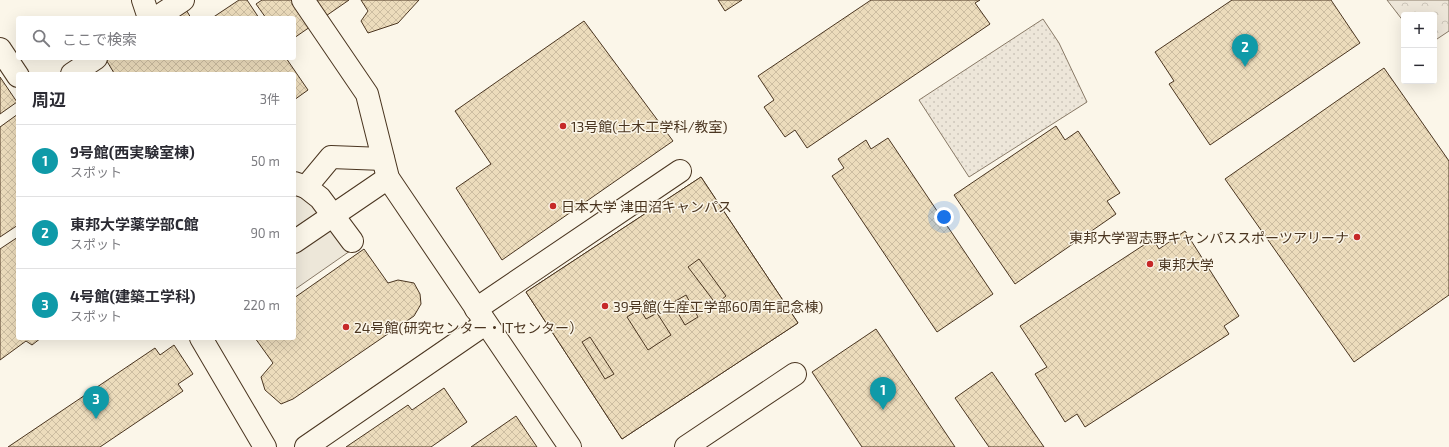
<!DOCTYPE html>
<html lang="ja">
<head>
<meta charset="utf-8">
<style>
  :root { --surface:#fff; --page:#f2f2f3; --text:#2b2b33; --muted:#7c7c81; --line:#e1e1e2; --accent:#1a73e8 }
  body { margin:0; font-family:"Exo 2","Noto Sans JP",sans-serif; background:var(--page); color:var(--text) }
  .controls { position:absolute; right:12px; top:12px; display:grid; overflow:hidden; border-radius:4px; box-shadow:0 4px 16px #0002 }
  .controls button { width:36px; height:36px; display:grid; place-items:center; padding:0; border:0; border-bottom:1px solid var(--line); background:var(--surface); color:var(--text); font:20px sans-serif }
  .you { position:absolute; left:944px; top:217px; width:14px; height:14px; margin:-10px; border:3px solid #fff; border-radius:50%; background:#1a73e8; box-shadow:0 0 0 6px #1a73e833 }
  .badge { display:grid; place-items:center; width:26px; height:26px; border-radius:50%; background:var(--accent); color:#fff; font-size:13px; font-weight:700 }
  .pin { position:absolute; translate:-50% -33px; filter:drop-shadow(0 1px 2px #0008) }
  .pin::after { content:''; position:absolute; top:21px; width:14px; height:12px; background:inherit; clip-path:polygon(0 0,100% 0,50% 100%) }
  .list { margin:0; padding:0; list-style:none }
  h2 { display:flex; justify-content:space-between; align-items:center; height:52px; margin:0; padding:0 16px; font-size:17px }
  h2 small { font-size:13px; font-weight:400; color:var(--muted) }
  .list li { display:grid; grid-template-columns:26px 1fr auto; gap:12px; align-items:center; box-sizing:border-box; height:72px; padding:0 16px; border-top:1px solid var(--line) }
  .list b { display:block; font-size:15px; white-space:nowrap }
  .list p { margin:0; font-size:13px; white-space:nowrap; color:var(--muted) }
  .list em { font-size:13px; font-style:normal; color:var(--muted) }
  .icon { flex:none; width:22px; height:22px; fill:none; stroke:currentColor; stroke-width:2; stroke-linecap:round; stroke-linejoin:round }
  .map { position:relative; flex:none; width:1449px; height:447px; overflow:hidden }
  .search { position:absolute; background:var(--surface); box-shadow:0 4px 16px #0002; left:16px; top:16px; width:280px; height:44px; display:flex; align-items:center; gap:10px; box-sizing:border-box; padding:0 14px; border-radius:4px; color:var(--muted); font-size:15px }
  .panel { position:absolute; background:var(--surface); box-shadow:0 4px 16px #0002; left:16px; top:72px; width:280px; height:268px; border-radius:4px }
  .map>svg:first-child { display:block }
  .grass { fill:url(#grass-dots); stroke:#887966 }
  .forest { fill:url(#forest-crowns); stroke:#887966 }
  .parking { fill:#ede7d9; stroke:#887966 }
  .building { fill:url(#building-cross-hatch); stroke:#4a3520; fill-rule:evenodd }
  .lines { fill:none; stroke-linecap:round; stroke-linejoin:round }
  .minor-casing { stroke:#4a3520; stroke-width:24 }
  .minor { stroke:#fbf6e9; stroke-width:22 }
  .poi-dot { fill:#c62828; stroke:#fbf6e9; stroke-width:1.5 }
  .labels { text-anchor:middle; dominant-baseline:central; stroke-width:3; stroke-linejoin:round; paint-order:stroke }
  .poi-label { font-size:14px; fill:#4a3520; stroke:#fbf6e9; text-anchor:start }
</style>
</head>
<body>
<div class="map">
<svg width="1449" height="447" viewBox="0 0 1449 447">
  <defs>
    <pattern id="grass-dots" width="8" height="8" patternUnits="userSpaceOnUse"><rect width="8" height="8" fill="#ede6d9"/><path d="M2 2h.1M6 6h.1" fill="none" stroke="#cdc6ba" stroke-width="1.8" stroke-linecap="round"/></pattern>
    <pattern id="forest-crowns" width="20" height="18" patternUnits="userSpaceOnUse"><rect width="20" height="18" fill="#ede6d9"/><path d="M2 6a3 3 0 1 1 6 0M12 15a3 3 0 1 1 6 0" fill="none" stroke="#cdc6ba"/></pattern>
    <pattern id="building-cross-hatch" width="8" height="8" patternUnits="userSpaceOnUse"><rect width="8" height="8" fill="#ecdcbc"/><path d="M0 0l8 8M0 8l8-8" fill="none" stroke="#ccbda1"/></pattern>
  </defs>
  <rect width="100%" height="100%" fill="#fbf6e9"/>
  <polygon class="grass" points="1043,19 1059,43 1087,102 969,177 919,100"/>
  <polygon class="forest" points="1387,0 1449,0 1449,31 1434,41 1434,15 1404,15 1404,22"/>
  <polygon class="parking" points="294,189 306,194 350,251 294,290"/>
  <g class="building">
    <polygon points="239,0 247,0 259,18 212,18"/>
    <polygon points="262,0 349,0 294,38 294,18 266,18 256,4"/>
    <polygon points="361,0 419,0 398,23 368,33 361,21 368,11"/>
    <polygon points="718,0 742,0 725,11"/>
    <polygon points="871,0 980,0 975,3 990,24 807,148 795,130 785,137 764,107 774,100 758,76"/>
    <polygon points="1232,0 1331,0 1360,43 1210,145 1169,84 1174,81 1155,52"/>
    <polygon points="182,3 191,18 160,18"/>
    <polygon points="584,21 673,141 502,260 456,188 491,164 455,111"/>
    <polygon points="105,58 286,58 308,90 294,100 294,74 112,74 114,73"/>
    <polygon points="1384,68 1449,161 1449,295 1354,362 1225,179"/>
    <polygon points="0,77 17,102 0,114"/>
    <polygon points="18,114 18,225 0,237 0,127"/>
    <polygon points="1056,126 1065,140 1078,131 1120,193 1107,201 1116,214 1015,284 954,195"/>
    <polygon points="888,138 993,294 937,332 832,176 844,168 838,159 866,140 871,149"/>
    <polygon points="701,177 798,323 622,439 526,292"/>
    <path d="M701,177L798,323L622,439L526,292ZM699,259L726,296L716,304L688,267ZM686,295L698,317L685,325L672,303ZM640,309L646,319L657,313L671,335L648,350L627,317ZM590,337L614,374L605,379L582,342Z"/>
    <polygon points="1185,231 1239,316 1224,326 1229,334 1085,427 1077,414 1065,422 1035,374 1047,367 1020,326 1153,239 1159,249"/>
    <polygon points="18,237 18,338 41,338 32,345 26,341 0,360 0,249"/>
    <polygon points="364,249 388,283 398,280 414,283 420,294 421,304 414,316 293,399 281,404 265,390 261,377 273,363 255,338 294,338 294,298"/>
    <polygon points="876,329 955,447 862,447 812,372"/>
    <polygon points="174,345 193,374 178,384 183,391 100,447 8,447 155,348 160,355"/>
    <polygon points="992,372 1044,447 989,447 955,398"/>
    <polygon points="444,388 467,422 431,447 346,447 408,405 412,410"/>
    <polygon points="516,416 537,447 471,447"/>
  </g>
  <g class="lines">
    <g class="minor-casing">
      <g id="minor">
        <polyline points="143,0 149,18"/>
        <polyline points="303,0 367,94 388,178 570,447"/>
        <polyline points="156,18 183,0"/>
        <polyline points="0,49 18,76"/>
        <polyline points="72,74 96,58"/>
        <polyline points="294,183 306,187 331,157 383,159"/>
        <polyline points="306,187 320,198 352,241"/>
        <polyline points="294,242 388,178"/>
        <polyline points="476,309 680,171"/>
        <polyline points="201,338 265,447"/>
        <polyline points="306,447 485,324"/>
        <polyline points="686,447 795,374"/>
      </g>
    </g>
    <use href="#minor" class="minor"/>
  </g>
  <g class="poi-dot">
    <circle cx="563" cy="126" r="4"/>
    <circle cx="553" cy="206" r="4"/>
    <circle cx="1357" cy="237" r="4"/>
    <circle cx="1150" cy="264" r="4"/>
    <circle cx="605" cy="306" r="4"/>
    <circle cx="346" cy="327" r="4"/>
  </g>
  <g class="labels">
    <g class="poi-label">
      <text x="571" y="126">13号館(土木工学科/教室)</text>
      <text x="561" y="206">日本大学 津田沼キャンパス</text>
      <text x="1349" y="237" text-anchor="end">東邦大学習志野キャンパススポーツアリーナ</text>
      <text x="1158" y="264">東邦大学</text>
      <text x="613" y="306">39号館(生産工学部60周年記念棟)</text>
      <text x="354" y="327">24号館(研究センター・ITセンター）</text>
    </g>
  </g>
</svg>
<div class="controls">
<button>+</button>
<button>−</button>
</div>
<div class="you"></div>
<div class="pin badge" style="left:883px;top:410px;background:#0f9aa8">1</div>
<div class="pin badge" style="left:1245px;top:67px;background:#0f9aa8">2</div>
<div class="pin badge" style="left:96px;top:419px;background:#0f9aa8">3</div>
<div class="search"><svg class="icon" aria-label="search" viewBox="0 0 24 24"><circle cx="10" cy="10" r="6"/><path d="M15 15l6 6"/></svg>ここで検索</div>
<section class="panel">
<h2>周辺<small>3件</small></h2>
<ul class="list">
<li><span class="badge" style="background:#0f9aa8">1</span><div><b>9号館(西実験室棟)</b><p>スポット</p></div><em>50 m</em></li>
<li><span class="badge" style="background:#0f9aa8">2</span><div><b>東邦大学薬学部C館</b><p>スポット</p></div><em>90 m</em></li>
<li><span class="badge" style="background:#0f9aa8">3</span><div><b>4号館(建築工学科)</b><p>スポット</p></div><em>220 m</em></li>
</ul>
</section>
</div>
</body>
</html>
